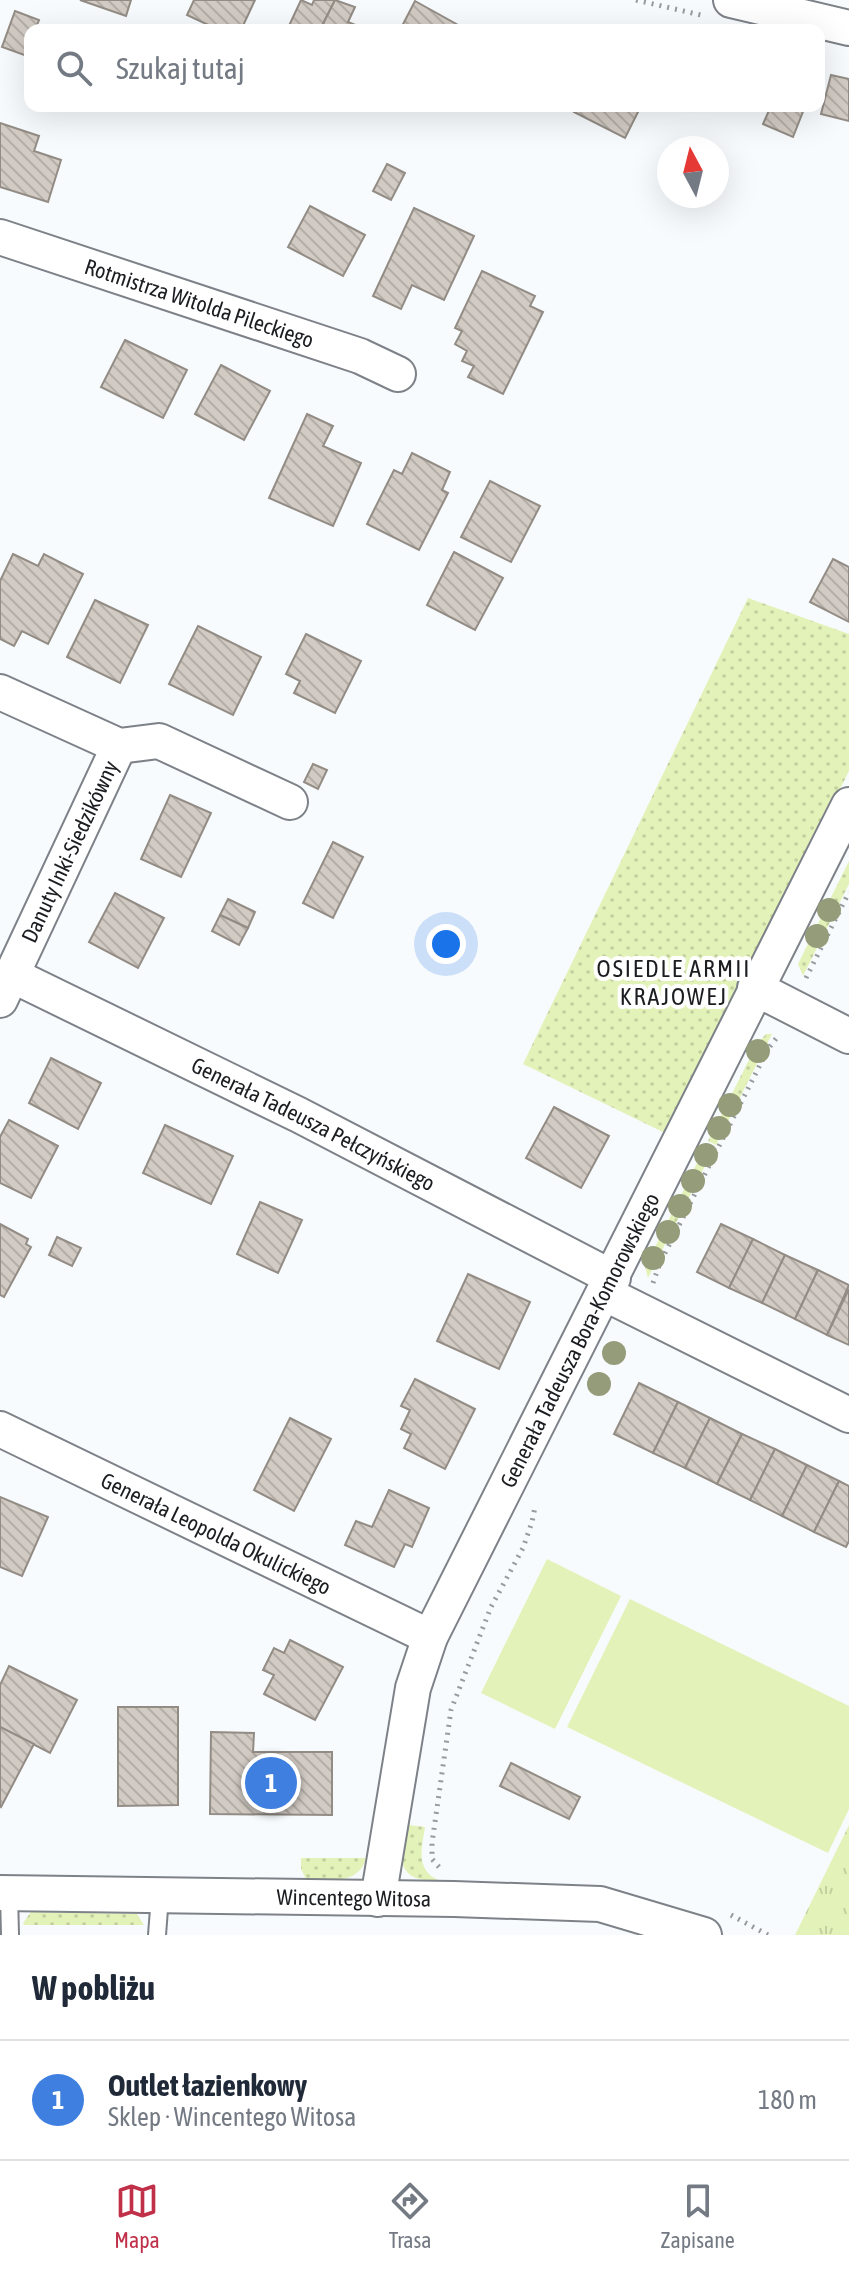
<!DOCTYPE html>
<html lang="pl">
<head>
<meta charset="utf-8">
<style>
  :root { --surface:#fff; --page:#f6f6f7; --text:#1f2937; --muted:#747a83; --line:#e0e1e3; --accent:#c03049 }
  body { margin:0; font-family:"Asap Condensed",sans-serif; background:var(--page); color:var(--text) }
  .compass { position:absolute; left:657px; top:136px; width:72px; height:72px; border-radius:50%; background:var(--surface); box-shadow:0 8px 32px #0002; rotate:353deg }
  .you { position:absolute; left:446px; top:944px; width:28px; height:28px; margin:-20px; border:6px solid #fff; border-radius:50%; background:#1a73e8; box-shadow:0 0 0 12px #1a73e833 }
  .badge { display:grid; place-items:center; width:52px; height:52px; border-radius:50%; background:var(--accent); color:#fff; font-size:26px; font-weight:700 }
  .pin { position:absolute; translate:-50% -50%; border:4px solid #fff; box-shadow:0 2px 8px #0006 }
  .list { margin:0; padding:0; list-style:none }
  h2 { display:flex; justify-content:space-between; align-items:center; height:104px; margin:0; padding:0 32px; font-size:34px }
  h2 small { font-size:26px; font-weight:400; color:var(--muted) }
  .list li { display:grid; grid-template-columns:52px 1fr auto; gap:24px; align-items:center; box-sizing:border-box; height:120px; padding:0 32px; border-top:2px solid var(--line) }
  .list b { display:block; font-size:30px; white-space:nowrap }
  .list p { margin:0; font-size:26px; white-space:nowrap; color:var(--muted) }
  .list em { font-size:26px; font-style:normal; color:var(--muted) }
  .icon { flex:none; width:44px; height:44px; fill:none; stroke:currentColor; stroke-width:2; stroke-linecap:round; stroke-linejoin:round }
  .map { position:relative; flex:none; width:849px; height:1935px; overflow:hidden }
  .search { position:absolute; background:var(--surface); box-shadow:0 8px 32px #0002; left:24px; right:24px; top:24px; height:88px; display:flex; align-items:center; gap:20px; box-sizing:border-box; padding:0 28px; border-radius:16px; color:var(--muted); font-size:30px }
  .sheet { height:224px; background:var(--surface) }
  nav { display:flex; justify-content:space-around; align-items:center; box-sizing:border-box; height:112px; border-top:2px solid var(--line); background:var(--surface); font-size:22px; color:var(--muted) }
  nav a { display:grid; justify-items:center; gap:4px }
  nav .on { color:var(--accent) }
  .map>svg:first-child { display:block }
  .grass { fill:url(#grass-dots) }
  .park { fill:url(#park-tufts) }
  .pitch { fill:#e3f2b8 }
  .building { fill:url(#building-back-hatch); stroke:#928c85; stroke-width:2 }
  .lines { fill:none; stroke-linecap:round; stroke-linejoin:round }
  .service-casing { stroke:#7d8289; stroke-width:20 }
  .minor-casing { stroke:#7d8289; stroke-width:38 }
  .path { stroke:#989b9e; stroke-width:5; stroke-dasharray:2 6; stroke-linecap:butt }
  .service { stroke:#fff; stroke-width:16 }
  .minor { stroke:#fff; stroke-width:34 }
  .tree { fill:#949c79 }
  .labels { text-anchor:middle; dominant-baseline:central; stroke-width:8; stroke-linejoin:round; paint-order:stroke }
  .street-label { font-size:22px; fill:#1b1d20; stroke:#fff }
  .neighbourhood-label { font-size:24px; letter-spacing:2px; fill:#1b1d20; stroke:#fff }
</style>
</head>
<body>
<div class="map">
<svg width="849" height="1935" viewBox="0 0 849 1935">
  <defs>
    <pattern id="grass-dots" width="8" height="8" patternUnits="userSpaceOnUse" patternTransform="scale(2)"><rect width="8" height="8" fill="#e3f2b8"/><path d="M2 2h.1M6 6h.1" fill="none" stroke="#c2cf9e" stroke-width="1.8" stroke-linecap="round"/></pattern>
    <pattern id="park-tufts" width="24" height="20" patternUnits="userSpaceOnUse" patternTransform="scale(2)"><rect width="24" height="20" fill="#e3f2b8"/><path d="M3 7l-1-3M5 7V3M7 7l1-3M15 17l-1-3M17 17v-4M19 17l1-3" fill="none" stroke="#c2cf9e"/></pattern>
    <pattern id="building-back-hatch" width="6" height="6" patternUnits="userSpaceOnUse" patternTransform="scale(2)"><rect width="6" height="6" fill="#d2cbc4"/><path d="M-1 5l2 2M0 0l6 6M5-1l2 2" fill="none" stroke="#b4aea8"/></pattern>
  </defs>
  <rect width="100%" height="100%" fill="#f8fbfe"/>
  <g class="grass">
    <polygon points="748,598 849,634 849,771 667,1134 523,1064"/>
    <polygon points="849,861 849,884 803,976 798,964"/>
    <polygon points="766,1034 772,1034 716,1145 708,1141 757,1044"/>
    <polygon points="705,1147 713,1150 648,1278 645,1267"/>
    <path d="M401,1824L425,1827C422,1847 415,1869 438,1880C395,1884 400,1854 401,1824Z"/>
    <path d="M301,1858H366C359,1886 328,1879 306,1879L301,1869Z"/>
    <polygon points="31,1912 137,1914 144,1925 24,1925 23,1923"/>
  </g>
  <polygon class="park" points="849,1825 849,1935 795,1935"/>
  <g class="pitch">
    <polygon points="547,1559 621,1596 555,1729 481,1693"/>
    <polygon points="630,1599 849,1706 849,1809 828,1853 567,1727"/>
  </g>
  <g class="building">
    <polygon points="80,0 131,0 126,16"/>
    <polygon points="194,0 255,0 241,30 219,30 187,15"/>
    <polygon points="301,0 312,5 314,0 335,0 320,30 287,30"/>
    <polygon points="335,0 355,7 348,22 358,26 356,30 320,30"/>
    <polygon points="415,1 467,30 400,30"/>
    <polygon points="15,11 39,20 35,30 30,30 30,46 27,56 2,47"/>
    <polygon points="831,75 849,79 849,121 821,114"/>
    <polygon points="577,106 641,106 625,138 574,112"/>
    <polygon points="771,106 796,106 804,109 793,137 763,124"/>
    <polygon points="0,123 39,136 34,151 61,160 48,202 0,187"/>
    <polygon points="387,164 405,173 391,200 373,191"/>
    <polygon points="310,206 365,235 343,276 288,247"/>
    <polygon points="414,208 474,236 444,300 412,285 401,309 373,296"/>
    <polygon points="482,271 535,296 530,306 543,312 503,394 468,377 474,366 462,361 467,351 455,344 462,331 455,328"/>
    <polygon points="125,340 187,370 163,418 101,387"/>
    <polygon points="221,365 270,391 244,440 195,414"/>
    <polygon points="307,414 333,426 323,446 361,463 333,526 269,498"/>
    <polygon points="412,453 450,472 442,490 448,493 419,550 367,524 394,470 402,474"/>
    <polygon points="490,481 540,506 511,562 461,537"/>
    <polygon points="454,552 503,578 475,630 427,605"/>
    <polygon points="13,554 38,566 44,554 83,574 48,644 22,631 14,646 0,639 0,581"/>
    <polygon points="833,559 849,567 849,622 810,602"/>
    <polygon points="95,600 148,625 120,683 67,657"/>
    <polygon points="198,626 261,657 233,715 169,684"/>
    <polygon points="306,634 361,661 335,713 294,693 300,681 286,674"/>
    <polygon points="313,764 327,770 318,789 304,782"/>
    <polygon points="170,795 211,813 181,877 141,859"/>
    <polygon points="333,842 363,857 333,918 303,903"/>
    <polygon points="115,893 164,918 138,968 89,942"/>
    <polygon points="228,899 255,912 248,928 220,915"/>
    <polygon points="220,915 248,928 239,945 212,931"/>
    <polygon points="51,1058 101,1083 78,1129 29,1103"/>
    <polygon points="554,1107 609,1136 581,1188 526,1158"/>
    <polygon points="9,1120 58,1146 31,1198 0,1183 0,1137"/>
    <polygon points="165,1125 233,1156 211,1204 143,1173"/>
    <polygon points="260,1202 302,1220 278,1273 237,1254"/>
    <polygon points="0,1224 28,1239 26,1244 31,1247 4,1297 0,1295"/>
    <polygon points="721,1224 753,1239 729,1288 697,1272"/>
    <polygon points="57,1237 81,1248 72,1266 49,1255"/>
    <polygon points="753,1239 785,1255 762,1303 729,1288"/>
    <polygon points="785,1255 818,1270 795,1319 762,1303"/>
    <polygon points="818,1270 849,1285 827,1335 795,1319"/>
    <polygon points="468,1274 530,1302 499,1369 437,1341"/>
    <polygon points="849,1289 849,1345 827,1335"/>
    <polygon points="415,1379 475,1409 445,1469 404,1448 411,1434 401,1429 410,1410 401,1406"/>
    <polygon points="639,1383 678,1402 653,1453 614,1434"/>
    <polygon points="678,1402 710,1418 685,1468 653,1453"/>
    <polygon points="290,1418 331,1439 294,1511 254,1490"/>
    <polygon points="710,1418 742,1434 717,1484 685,1468"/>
    <polygon points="742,1434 775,1449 750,1500 717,1484"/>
    <polygon points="775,1449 807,1465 782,1516 750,1500"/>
    <polygon points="807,1465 839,1481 814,1532 782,1516"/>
    <polygon points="839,1481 849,1486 849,1541 846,1547 814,1532"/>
    <polygon points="389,1490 429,1508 412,1547 405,1544 394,1567 345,1545 356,1521 372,1527"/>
    <polygon points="0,1497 48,1517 22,1576 0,1567"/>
    <polygon points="290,1640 343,1667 315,1720 264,1694 274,1675 263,1670 274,1648 284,1653"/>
    <polygon points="9,1666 77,1700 50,1753 0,1727 0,1685"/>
    <polygon points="118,1707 178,1707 178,1805 118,1806"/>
    <polygon points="0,1727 34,1744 1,1807 0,1806"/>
    <polygon points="211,1732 254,1733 253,1752 332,1752 332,1815 210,1814"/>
    <polygon points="511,1763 580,1797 569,1819 500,1786"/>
  </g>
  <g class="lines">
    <g class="service-casing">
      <g id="service">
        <polyline points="9,1894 10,1935"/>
        <polyline points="157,1935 160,1896"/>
      </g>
    </g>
    <g class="minor-casing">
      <g id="minor">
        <polyline points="731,0 849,28"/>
        <path id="s1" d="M0,237L360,356L398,374"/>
        <polyline points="0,692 119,746 159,741 290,802"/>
        <path id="s2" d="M12,975L299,1115L613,1278"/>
        <polyline points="755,988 849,1036"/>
        <path id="s3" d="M0,1000L119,746"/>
        <polyline points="604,1293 849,1415"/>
        <path id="s4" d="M0,1429L430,1637"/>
        <path id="s5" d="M0,1893L454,1899L600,1904L704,1935"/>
        <path id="s6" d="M378,1899L413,1688L430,1637L849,805"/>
      </g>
    </g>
    <g class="path">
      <polyline points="636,0 705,16"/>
      <polyline points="806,978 849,892"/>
      <polyline points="653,1283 660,1263 768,1049 778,1036"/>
      <polyline points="439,1867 432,1859 432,1843 451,1710 491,1607 523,1548 532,1522 535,1507"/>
      <polyline points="731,1915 768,1935"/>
    </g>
    <use href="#service" class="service"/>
    <use href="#minor" class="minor"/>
  </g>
  <g class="tree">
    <circle cx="829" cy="910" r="12"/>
    <circle cx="817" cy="936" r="12"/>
    <circle cx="758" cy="1051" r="12"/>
    <circle cx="730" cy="1105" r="12"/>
    <circle cx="719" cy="1128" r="12"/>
    <circle cx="706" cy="1155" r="12"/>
    <circle cx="693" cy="1181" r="12"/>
    <circle cx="680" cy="1206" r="12"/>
    <circle cx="668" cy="1232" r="12"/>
    <circle cx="653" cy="1258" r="12"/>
    <circle cx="614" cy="1353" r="12"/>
    <circle cx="599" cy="1384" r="12"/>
  </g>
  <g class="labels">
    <g class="street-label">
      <text stroke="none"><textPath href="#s1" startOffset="210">Rotmistrza Witolda Pileckiego</textPath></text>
      <text stroke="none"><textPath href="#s3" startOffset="164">Danuty Inki-Siedzikówny</textPath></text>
      <text stroke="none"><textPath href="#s2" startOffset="336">Generała Tadeusza Pełczyńskiego</textPath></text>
      <text stroke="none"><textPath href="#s6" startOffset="600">Generała Tadeusza Bora-Komorowskiego</textPath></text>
      <text stroke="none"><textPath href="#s4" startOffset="240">Generała Leopolda Okulickiego</textPath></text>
      <text stroke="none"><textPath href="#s5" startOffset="354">Wincentego Witosa</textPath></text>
    </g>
    <g class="neighbourhood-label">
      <text x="674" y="968">OSIEDLE ARMII<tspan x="674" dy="28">KRAJOWEJ</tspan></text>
    </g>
  </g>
</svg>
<svg class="compass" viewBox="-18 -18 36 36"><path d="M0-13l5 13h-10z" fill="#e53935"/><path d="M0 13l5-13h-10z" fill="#747a83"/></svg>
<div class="you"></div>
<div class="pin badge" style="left:271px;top:1783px;background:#3f7fe0">1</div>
<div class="search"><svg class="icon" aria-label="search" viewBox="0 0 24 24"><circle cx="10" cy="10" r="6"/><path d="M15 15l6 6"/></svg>Szukaj tutaj</div>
</div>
<section class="sheet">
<h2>W pobliżu<small></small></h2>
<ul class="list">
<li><span class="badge" style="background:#3f7fe0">1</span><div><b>Outlet łazienkowy</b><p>Sklep · Wincentego Witosa</p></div><em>180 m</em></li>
</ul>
</section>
<nav>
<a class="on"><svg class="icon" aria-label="map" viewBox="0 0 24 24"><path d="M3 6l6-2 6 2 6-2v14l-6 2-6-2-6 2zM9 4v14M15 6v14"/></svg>Mapa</a>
<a><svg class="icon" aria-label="directions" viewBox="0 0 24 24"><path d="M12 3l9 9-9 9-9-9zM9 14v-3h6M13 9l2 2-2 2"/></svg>Trasa</a>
<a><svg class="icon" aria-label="saved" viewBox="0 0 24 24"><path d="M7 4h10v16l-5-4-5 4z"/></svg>Zapisane</a>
</nav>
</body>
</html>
